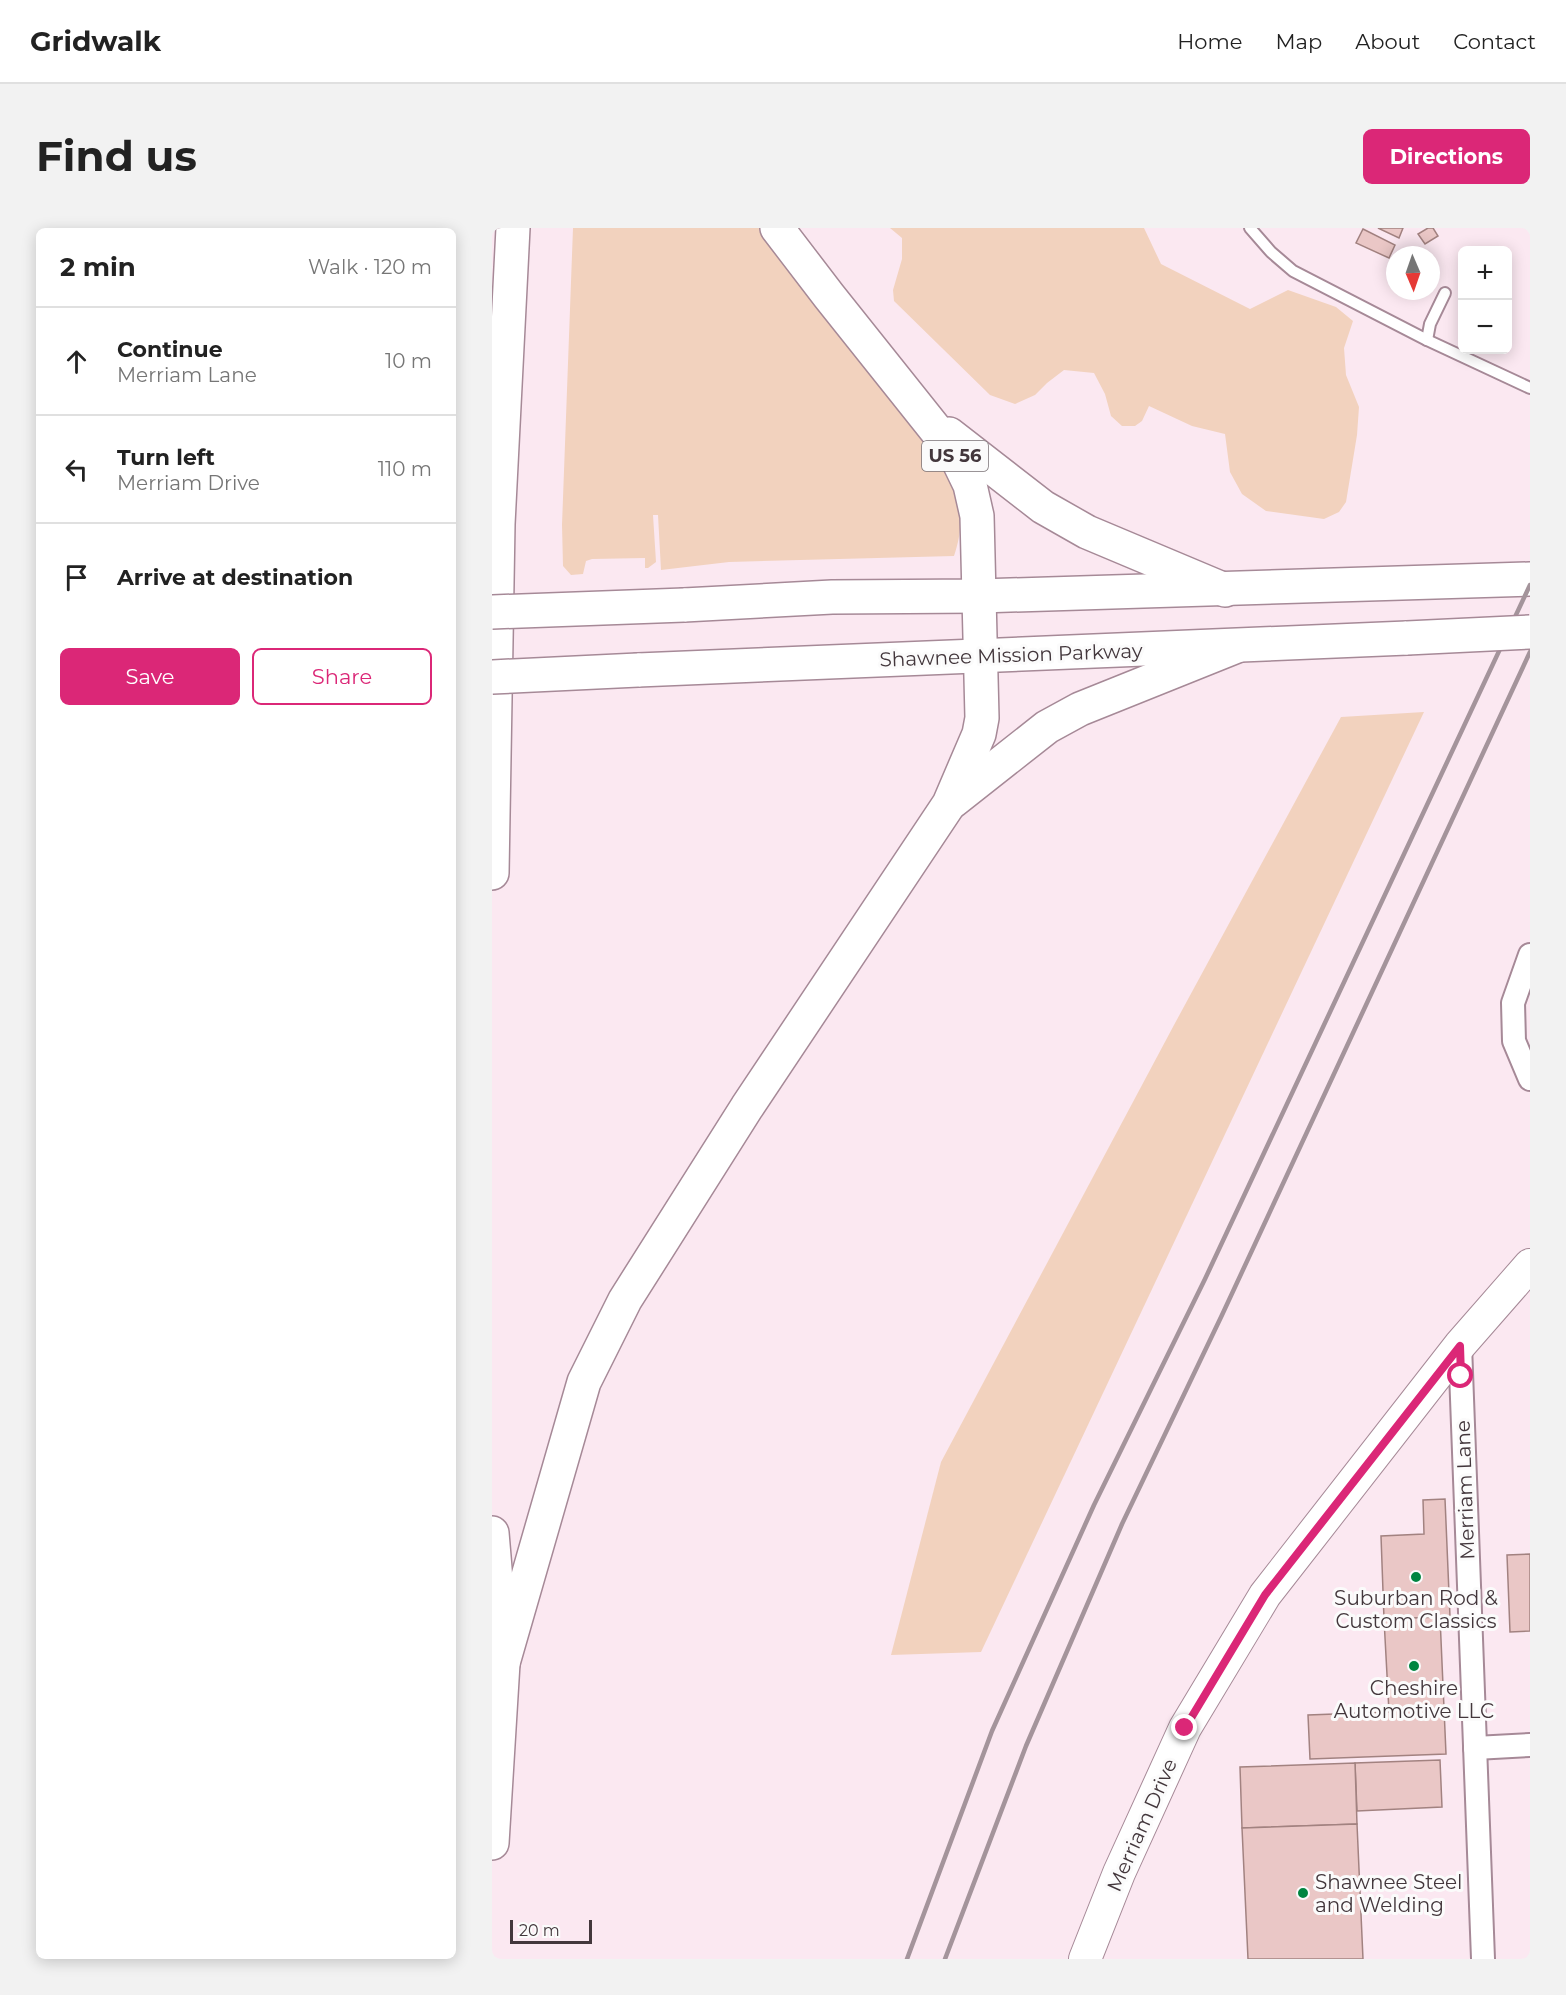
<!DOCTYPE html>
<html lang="en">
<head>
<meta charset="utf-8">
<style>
  :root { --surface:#fff; --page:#f2f2f2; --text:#222; --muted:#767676; --line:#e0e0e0; --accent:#db2777 }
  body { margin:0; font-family:Montserrat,sans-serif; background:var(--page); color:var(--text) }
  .controls { position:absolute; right:18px; top:18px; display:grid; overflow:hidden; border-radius:9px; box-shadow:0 3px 15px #0003 }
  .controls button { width:54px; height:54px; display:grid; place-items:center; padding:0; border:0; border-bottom:2px solid var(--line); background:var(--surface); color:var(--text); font:30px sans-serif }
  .compass { position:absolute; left:894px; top:18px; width:54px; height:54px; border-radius:50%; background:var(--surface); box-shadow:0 3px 15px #0003; rotate:178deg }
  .scale { position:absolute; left:18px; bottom:15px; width:82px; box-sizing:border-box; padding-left:6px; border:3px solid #43373c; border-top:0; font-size:16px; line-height:21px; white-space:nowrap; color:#43373c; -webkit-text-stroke:4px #fbfbfb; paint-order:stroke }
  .stop { position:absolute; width:18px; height:18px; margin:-14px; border:4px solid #db2777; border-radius:50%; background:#fff }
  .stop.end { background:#db2777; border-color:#fff; box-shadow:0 2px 6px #0008 }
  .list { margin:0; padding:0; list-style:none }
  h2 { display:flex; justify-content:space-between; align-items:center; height:78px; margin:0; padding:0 24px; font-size:26px }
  h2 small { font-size:20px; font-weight:400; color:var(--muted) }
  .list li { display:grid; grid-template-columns:39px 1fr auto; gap:18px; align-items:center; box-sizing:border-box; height:108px; padding:0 24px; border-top:2px solid var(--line) }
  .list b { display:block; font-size:22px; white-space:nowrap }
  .list p { margin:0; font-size:20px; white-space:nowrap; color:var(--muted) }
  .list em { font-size:20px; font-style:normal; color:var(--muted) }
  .actions { display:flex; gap:12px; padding:18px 24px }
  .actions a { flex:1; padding:14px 0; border:2px solid var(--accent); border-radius:9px; text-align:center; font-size:21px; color:var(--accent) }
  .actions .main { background:var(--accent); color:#fff }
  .icon { flex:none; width:33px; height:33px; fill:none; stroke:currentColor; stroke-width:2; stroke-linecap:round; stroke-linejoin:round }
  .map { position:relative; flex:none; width:1038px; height:1731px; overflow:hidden; border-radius:9px }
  header { display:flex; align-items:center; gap:36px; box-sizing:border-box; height:84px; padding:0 30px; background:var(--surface); border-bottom:2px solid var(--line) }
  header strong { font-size:28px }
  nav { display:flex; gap:33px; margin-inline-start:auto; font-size:21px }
  .intro { display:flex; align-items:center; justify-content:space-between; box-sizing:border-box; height:144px; padding:0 36px }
  h1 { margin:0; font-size:42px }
  .button { padding:15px 27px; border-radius:9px; background:var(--accent); color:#fff; font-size:21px; font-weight:700 }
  main { display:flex; gap:36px; padding:0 36px }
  aside { flex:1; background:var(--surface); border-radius:9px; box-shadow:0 3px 15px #0003 }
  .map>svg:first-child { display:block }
  .green { fill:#f2d2be }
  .building { fill:#eac7c6; stroke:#a28280; stroke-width:1.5 }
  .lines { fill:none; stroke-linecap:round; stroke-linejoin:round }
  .service-casing { stroke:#a68997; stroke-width:14 }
  .minor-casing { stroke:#a68997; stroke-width:26 }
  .secondary-casing { stroke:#a68997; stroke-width:34 }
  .trunk-casing { stroke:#a68997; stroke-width:36 }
  .motorway-casing { stroke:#a68997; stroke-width:36 }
  .service { stroke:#fff; stroke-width:10 }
  .minor { stroke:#fff; stroke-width:22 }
  .secondary { stroke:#fff; stroke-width:32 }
  .trunk { stroke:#fff; stroke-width:33 }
  .motorway { stroke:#fff; stroke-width:33 }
  .rail { stroke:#a4949b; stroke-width:4.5 }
  .trunk-bridge-casing { stroke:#a68997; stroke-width:36; stroke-linecap:butt }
  .trunk-bridge { stroke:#fff; stroke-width:33 }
  .route { stroke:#db2777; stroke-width:8 }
  .poi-dot { fill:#008540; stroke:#fbfbfb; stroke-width:2 }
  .labels { text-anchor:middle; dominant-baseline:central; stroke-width:6; stroke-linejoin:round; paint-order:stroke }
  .shield { fill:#fbfbfb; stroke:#7a7275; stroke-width:1.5 }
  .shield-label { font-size:18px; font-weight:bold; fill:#43373c }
  .street-label { font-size:20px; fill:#43373c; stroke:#fbfbfb }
  .poi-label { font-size:20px; fill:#43373c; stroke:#fbfbfb }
</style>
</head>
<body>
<header>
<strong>Gridwalk</strong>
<nav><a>Home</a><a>Map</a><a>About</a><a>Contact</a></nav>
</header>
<div class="intro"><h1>Find us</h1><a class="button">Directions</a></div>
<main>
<aside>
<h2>2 min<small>Walk · 120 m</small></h2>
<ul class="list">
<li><svg class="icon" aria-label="ahead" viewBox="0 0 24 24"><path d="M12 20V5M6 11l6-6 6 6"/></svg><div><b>Continue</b><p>Merriam Lane</p></div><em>10 m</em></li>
<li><svg class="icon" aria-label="left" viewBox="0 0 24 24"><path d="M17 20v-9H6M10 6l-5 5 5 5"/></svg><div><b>Turn left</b><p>Merriam Drive</p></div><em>110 m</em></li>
<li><svg class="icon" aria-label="arrive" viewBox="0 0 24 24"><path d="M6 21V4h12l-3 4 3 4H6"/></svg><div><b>Arrive at destination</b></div></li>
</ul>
<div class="actions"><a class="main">Save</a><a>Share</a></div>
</aside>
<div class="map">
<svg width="1038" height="1731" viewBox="0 0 1038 1731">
  <rect width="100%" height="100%" fill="#fbe8f1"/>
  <g class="green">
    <path d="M81,0H268L456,244C469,276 473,295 462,328L237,334L169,342L166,287H161L164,334L156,340H153V330L100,331L94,333L91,346L79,347L71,338L70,297Z"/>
    <polygon points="398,0 652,0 669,36 758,81 796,62 844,79 861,93 852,120 854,147 867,179 865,207 854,274 847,284 832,291 774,283 750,266 738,244 733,206 700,198 657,178 650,193 643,198 630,198 619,188 613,166 602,145 572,142 555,155 543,167 523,176 498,167 402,73 401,62 410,31 410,10"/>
    <polygon points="932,484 489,1424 399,1427 449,1234 682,797 849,489"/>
  </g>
  <g class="building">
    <polygon points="886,0 911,0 907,10"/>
    <polygon points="936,0 941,0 946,8 933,16 926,6"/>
    <polygon points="871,1 903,17 897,30 864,15"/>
    <polygon points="953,1271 958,1389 892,1391 889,1308 932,1306 931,1272"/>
    <polygon points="1038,1326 1038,1403 1018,1404 1015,1327"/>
    <polygon points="948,1389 954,1526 818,1531 816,1487 897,1484 892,1391"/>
    <polygon points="948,1532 950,1579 865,1583 863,1535"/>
    <polygon points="863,1535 865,1596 750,1600 748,1539"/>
    <polygon points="865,1596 871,1731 756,1731 750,1600"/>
  </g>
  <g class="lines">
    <g class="service-casing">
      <g id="service">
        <polyline points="758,0 779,24 801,43 935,112 1038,160"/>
        <polyline points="935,112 938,96 953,65"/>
      </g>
    </g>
    <g class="minor-casing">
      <g id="minor">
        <polyline points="1038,727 1021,775 1022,813 1038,851"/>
        <polyline points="968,1117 991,1731"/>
        <polyline points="983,1520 1038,1517"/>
      </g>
    </g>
    <g class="secondary-casing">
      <polyline id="secondary" points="593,1731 627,1645 693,1500 773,1367 968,1117 1038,1037"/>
    </g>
    <g class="trunk-casing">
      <g id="trunk">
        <polyline points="192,377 340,369 488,368 1038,351"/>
        <polyline points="146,442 915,410"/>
      </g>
    </g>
    <g class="motorway-casing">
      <g id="motorway">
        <polyline points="457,206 551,279 595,304 733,362"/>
        <polyline points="461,573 555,499 588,481 745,418"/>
        <polyline points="0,645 6,296 21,0"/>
        <polyline points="0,1305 11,1435 0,1615"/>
        <polyline points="11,1435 92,1154 133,1072 255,879 457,576 487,506 490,490 485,288 478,257 463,226 337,68 285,0"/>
      </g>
    </g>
    <use href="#service" class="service"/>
    <use href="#minor" class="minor"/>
    <use href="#secondary" class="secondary"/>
    <use href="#trunk" class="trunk"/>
    <use href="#motorway" class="motorway"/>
    <g class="rail">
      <polyline points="415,1731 500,1503 602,1277 713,1051 1038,357"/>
      <polyline points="453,1731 534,1518 630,1296 730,1087 1038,424"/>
    </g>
    <g class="trunk-bridge-casing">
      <g id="trunk-bridge">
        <polyline points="0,384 192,377"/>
        <polyline points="915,410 1038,404"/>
        <polyline points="0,449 146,442"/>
      </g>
    </g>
    <use href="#trunk-bridge" class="trunk-bridge"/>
  </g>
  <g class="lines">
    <polyline class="route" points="693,1500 773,1367 968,1118 969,1148"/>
  </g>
  <g class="poi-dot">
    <circle cx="924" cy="1349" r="6"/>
    <circle cx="922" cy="1438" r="6"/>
    <circle cx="811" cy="1665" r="6"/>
  </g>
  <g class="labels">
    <rect class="shield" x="430" y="213" width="66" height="30" rx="4.5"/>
    <g class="shield-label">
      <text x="463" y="228">US 56</text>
    </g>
    <g class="street-label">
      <text transform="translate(519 427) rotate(-2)">Shawnee Mission Parkway</text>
      <text transform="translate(973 1262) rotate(-92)">Merriam Lane</text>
      <text transform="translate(650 1597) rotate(-66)">Merriam Drive</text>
    </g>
    <g class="poi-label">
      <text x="924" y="1370">Suburban Rod &amp;<tspan x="924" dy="23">Custom Classics</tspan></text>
      <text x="922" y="1460">Cheshire<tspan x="922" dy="23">Automotive LLC</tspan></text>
      <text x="823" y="1654" text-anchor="start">Shawnee Steel<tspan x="823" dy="23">and Welding</tspan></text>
    </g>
  </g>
</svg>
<div class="controls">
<button>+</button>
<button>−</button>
</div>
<svg class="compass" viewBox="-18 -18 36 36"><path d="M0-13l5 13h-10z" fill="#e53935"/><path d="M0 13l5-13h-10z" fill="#767676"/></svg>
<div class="scale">20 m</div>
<div class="stop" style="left:969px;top:1148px"></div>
<div class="stop end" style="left:693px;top:1500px"></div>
</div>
</main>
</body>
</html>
